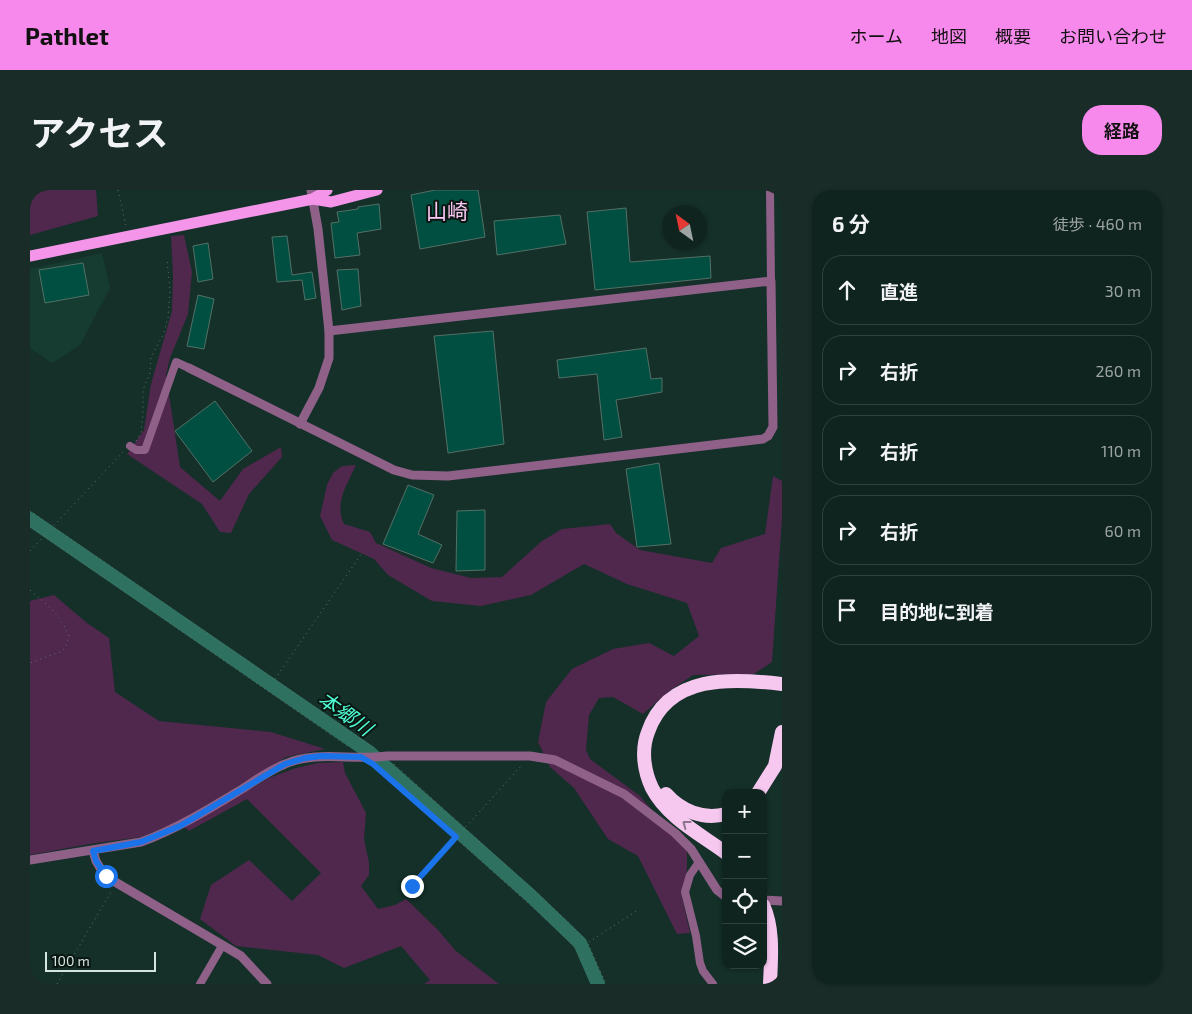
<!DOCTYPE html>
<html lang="ja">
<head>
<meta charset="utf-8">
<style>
  :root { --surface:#10241f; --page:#192c28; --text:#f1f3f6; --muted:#9ca4a4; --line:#30413d; --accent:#f788ec }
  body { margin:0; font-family:"Exo 2","Noto Sans JP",sans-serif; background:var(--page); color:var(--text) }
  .controls { position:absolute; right:15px; bottom:15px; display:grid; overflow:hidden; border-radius:10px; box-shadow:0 1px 4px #0004 }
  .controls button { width:45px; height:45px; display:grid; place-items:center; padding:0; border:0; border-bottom:1px solid var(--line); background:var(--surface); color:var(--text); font:25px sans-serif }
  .compass { position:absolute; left:632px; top:15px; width:45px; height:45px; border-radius:50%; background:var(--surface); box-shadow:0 1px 4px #0004; rotate:327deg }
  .scale { position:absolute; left:15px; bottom:12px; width:111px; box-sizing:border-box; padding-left:5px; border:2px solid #d4e4de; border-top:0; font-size:14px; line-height:18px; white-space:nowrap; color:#d4e4de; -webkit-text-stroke:4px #0a1612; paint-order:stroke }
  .stop { position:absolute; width:15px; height:15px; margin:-11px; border:4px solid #1a73e8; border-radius:50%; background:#fff }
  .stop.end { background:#1a73e8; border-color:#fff; box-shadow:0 1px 5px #0008 }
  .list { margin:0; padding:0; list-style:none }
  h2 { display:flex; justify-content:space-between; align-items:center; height:65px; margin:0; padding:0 20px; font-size:21px }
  h2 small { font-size:16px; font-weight:400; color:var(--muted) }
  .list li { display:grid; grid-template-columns:32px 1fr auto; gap:15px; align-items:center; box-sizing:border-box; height:70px; margin:0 10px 10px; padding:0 10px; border:1px solid var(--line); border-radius:20px }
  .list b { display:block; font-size:19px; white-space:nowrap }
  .list em { font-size:16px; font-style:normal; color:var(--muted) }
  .icon { flex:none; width:28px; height:28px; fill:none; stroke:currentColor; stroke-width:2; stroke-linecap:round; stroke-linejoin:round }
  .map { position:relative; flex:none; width:752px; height:794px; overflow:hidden; border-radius:20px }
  header { display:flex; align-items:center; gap:30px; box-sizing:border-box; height:70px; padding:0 25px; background:var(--accent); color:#111 }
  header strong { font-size:24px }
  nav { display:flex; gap:28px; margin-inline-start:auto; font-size:18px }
  .intro { display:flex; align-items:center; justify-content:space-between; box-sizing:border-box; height:120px; padding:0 30px }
  h1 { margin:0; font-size:35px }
  .button { padding:12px 22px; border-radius:20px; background:var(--accent); color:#111; font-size:18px; font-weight:700 }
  main { display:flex; gap:30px; padding:0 30px }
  aside { flex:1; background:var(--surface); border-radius:20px; box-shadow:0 1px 4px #0004 }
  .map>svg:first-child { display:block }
  .built { fill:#163b31 }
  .green { fill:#50274d }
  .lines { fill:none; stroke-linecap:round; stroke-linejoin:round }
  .river { stroke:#2f7160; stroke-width:14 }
  .building { fill:#014f40; stroke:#537067 }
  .path { stroke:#5d746e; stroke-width:1; stroke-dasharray:1 4; stroke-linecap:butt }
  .minor { stroke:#8f6189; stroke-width:8 }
  .tertiary { stroke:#8f6189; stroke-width:9 }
  .primary { stroke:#f495ea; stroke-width:11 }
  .motorway { stroke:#f6c8f0; stroke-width:14 }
  .oneway { stroke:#8c788c }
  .route { stroke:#1a73e8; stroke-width:6 }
  .labels { text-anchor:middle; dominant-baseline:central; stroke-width:4; stroke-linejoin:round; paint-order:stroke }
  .water-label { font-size:20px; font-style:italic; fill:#4efcd3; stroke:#0a1612 }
  .quarter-label { font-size:21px; fill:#fcc9f5; stroke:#0a1612 }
</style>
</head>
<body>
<header>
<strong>Pathlet</strong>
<nav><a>ホーム</a><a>地図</a><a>概要</a><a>お問い合わせ</a></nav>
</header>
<div class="intro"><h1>アクセス</h1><a class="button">経路</a></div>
<main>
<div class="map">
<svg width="752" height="794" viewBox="0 0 752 794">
  <rect width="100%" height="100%" fill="#153029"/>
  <polygon class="built" points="72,63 80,98 50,155 22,173 0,158 0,79"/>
  <g class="green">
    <polygon points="0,0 66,0 68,26 0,45"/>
    <polygon points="154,45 162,82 158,124 140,168 136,185 150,277 190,311 213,279 251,257 252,267 219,304 201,343 190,342 172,314 97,264 114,240 121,194 142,121 143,86 141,46"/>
    <path d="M326,275C317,295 304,313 314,334L340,342L346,353L401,378L441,388L472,387L512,351L532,339L580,334L586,343L610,360L682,373L691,358L735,344L743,286L752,291V328L742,472L724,484L663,485L638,502L613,524L583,507L569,508L559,525L556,560L560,569L610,606L657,661V680L652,707L660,743L647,744L608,666L578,649L544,598L520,577L508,552L516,512L542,479L583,459L619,453L644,466L669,446L657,413L597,394L554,374L501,405L451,416L402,411L358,385L344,369L302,350L290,326L297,295L303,283L312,276Z"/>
    <polygon points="24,405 57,433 79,448 85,502 129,531 241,542 295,559 256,567 150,631 111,647 59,654 0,665 0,411"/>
    <polygon points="313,572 315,583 336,623 334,649 339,673 339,685 331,696 348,719 365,715 376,709 407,739 426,761 469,794 394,794 400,790 371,756 314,778 288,765 206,756 170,729 181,695 219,670 262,711 291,683 217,609 159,641 154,637 239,588 266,578 288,573"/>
  </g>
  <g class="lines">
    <polyline class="river" points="0,329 339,562 501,706 550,753 568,794"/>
  </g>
  <g class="building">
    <polygon points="405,0 448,0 455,47 390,59 381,5"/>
    <polygon points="349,14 351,39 327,43 330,65 305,68 301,33 309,32 307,22 328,19 328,17"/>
    <polygon points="596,18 600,72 680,66 681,88 565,100 557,22"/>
    <polygon points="530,25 536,54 467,65 464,31"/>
    <polygon points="257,46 262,85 282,82 286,108 275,110 272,90 247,92 242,47"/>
    <polygon points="178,53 183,89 168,92 163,56"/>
    <polygon points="53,73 59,105 15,113 9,80"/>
    <polygon points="328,79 331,116 312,120 307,80"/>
    <polygon points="168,105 184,109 174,159 157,156"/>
    <polygon points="463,141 474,254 418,263 404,146"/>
    <polygon points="616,158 621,189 632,188 632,202 586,210 592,247 574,250 567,184 529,188 527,170"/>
    <polygon points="185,211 222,261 183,292 145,241"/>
    <polygon points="629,273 641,354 607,357 596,279"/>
    <polygon points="378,295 404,305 388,344 412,355 403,373 353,354"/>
    <polygon points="455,320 455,380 426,381 427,321"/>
  </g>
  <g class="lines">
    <g class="path">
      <polyline points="88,0 96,36"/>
      <polyline points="106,251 111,243 113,224 113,200 120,183 121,167 133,145 138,128 140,100 137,69"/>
      <polyline points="0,321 345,559"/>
      <polyline points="0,336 320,558"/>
      <polyline points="0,361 93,262"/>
      <path d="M0,400C18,416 29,423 39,446L35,458L30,462L0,473"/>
      <polyline points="245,489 332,363"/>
      <polyline points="364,574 534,728 558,753 576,794"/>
      <polyline points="344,575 537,748 551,766 563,794"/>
      <polyline points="382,696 493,574"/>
      <polyline points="559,752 608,720"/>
      <polyline points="27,794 82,700"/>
    </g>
    <g class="minor">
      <polyline points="740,0 741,91"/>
      <polyline points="100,256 106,260 115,260 146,172 159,178"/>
      <polyline points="669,672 660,685 655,702 666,746 670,773 673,781 683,794"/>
      <polyline points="170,794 192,756"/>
    </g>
    <g class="tertiary">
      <polyline points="159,178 364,280 382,285 418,286 733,249 738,246 743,237 741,91 299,141"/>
      <polyline points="270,234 289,198 299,168 299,141 288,39 281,0"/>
      <polyline points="63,661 66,671 75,686 211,766 237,794"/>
      <path d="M0,670L111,652C147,639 179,619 212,599C226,590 240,580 255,574C287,560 323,571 357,566H500L525,570L594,604L645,643L661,659L687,700L696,707"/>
      <polyline points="733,710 752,711"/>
    </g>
    <g class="primary">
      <polyline points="283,9 297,0"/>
      <polyline points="0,66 283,9 301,12 347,0"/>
    </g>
    <g class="motorway">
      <polyline points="728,603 745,576 752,542"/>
      <path d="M636,604C651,621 673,630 696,624"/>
      <path d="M696,663C670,644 637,627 622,598C614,581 611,560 618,542C638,484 702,488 752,494"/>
      <path d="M733,715C744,739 741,768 740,794"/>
    </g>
  </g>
  <defs><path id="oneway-chevron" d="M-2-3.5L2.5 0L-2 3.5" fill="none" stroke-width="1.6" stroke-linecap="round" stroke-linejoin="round" transform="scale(1.25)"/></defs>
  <use class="oneway" href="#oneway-chevron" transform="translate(656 634) rotate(-143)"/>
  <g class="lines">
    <polyline class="route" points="76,686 66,671 63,661 111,652 150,636 255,574 275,568 292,566 331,567 343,574 426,647 382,696"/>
  </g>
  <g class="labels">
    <g class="water-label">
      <text transform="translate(316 523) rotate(35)">本郷川</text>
    </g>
    <g class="quarter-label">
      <text x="417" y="20">山崎</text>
    </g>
  </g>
</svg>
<div class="controls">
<button>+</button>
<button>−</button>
<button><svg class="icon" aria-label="locate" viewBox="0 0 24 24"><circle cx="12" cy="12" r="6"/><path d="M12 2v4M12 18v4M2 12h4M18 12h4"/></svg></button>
<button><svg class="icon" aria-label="layers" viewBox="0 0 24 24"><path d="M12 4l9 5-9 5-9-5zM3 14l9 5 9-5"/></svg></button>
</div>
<svg class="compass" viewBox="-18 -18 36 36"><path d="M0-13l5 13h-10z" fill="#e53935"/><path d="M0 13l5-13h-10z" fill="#9ca4a4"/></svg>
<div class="scale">100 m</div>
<div class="stop" style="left:76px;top:686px"></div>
<div class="stop end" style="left:382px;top:696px"></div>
</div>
<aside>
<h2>6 分<small>徒歩 · 460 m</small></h2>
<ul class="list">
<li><svg class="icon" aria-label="ahead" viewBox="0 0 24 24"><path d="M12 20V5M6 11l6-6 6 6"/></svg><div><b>直進</b></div><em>30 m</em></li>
<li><svg class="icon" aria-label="right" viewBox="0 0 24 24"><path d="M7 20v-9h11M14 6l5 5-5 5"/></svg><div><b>右折</b></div><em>260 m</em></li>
<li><svg class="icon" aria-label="right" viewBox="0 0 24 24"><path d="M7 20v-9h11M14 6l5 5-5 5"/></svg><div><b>右折</b></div><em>110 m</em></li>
<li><svg class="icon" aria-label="right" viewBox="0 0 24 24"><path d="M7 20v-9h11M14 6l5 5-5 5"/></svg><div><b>右折</b></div><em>60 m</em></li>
<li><svg class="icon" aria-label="arrive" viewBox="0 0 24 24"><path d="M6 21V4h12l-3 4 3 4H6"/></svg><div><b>目的地に到着</b></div></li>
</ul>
</aside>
</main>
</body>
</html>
